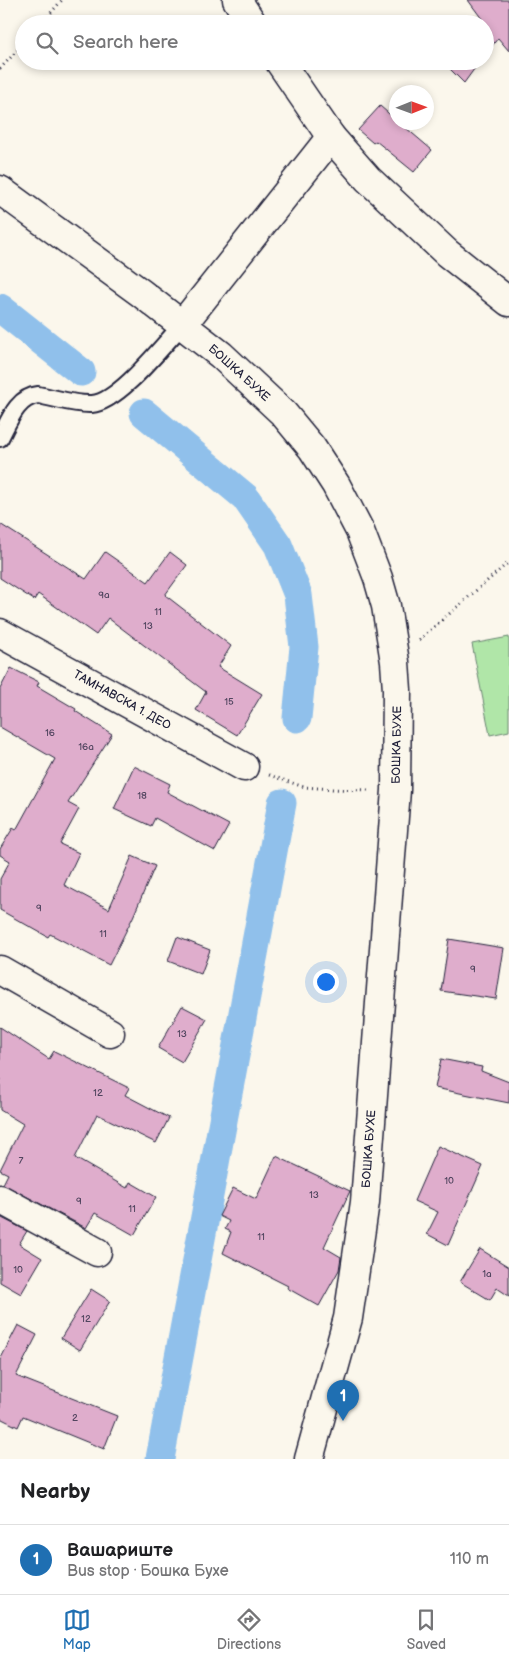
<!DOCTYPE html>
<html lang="en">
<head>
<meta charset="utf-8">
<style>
  :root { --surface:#fff; --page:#f6f6f6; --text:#202124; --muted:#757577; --line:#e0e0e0; --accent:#1f6fb2 }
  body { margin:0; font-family:"Balsamiq Sans",sans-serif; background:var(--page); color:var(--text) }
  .compass { position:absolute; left:389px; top:85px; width:45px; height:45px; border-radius:50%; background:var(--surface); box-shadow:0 2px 8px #0003; rotate:89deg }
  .you { position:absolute; left:325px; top:981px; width:18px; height:18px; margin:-12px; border:4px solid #fff; border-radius:50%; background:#1a73e8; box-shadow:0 0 0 8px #1a73e833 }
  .badge { display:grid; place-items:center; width:32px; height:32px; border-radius:50%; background:var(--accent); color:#fff; font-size:16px; font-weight:700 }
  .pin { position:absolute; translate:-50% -41px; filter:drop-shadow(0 1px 2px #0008) }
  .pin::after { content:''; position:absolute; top:26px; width:18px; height:15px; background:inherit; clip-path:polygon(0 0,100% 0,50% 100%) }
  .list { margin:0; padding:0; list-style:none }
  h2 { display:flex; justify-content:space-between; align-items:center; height:65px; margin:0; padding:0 20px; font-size:21px }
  h2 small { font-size:16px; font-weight:400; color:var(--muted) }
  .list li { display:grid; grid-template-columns:32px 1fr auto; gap:15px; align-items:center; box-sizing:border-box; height:70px; padding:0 20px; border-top:1px solid var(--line) }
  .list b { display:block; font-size:19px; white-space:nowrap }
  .list p { margin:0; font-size:16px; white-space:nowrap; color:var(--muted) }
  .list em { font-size:16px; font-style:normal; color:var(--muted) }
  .icon { flex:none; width:28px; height:28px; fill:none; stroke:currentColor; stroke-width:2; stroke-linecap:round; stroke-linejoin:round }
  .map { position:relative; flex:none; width:509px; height:1459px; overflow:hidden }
  .search { position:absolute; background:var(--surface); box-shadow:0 2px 8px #0003; left:15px; right:15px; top:15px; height:55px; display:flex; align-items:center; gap:12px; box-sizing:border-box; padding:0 18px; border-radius:28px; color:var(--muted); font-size:19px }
  .sheet { height:135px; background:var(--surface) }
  nav { display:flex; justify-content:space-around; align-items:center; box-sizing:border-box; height:70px; border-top:1px solid var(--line); background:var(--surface); font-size:14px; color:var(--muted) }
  nav a { display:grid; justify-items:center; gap:2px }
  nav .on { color:var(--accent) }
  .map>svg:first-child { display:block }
  .green { fill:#b0e6a8; stroke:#698472 }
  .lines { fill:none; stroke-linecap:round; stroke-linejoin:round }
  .canal { stroke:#90c0eb; stroke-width:29 }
  .building { fill:#dfadcc; stroke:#22223b }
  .service-casing { stroke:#22223b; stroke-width:20 }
  .minor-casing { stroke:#22223b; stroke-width:31 }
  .secondary-casing { stroke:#22223b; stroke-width:31 }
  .path { stroke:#22223b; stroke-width:3; stroke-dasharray:1 4; stroke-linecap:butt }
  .service { stroke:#fbf7ec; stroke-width:16 }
  .minor { stroke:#fbf7ec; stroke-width:28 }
  .secondary { stroke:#fbf7ec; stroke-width:28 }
  .labels { text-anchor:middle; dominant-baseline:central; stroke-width:4; stroke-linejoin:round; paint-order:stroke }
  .number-label { font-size:10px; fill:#51455f }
  .street-label { font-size:12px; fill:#22223b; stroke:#fbf7ec }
</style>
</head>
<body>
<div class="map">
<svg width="509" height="1459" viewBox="0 0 509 1459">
  <rect width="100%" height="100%" fill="#fbf7ec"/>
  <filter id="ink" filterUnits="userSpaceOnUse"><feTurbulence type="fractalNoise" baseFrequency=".02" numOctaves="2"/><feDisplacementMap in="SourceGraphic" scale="10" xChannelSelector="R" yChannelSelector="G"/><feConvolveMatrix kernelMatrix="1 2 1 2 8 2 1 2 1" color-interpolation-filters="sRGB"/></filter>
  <g filter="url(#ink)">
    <polygon class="green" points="509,637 509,731 490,735 472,644"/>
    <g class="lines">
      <g class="canal">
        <polyline points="0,308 81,372"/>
        <polyline points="144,413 245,497 278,545 298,595 304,647 297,718"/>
        <polyline points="160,1459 282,803"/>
      </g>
    </g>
    <g class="building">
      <polygon points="468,0 509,0 509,51 498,38 485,55 485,24 478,24 482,19"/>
      <polygon points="450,61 480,61 464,83 447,66"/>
      <polygon points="380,106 396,120 396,122 399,122 432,150 414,172 376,141 373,143 358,130"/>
      <polygon points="0,524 86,579 105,552 148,582 170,552 187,565 165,595 231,646 218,667 262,694 237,735 196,710 206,692 108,618 96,635 38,594 34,600 0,578"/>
      <polygon points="11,668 39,682 37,686 76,709 75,711 112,734 68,803 79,809 60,844 79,853 64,885 109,909 132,856 155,866 133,917 109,965 50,934 48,937 0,910 0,879 10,861 0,855 0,849 13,828 16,830 55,759 0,727 0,689"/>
      <polygon points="134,766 170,784 167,792 229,825 215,851 155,818 151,826 114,809"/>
      <polygon points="177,937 210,950 201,974 168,961"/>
      <polygon points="449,939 504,948 496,999 441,991"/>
      <polygon points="182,1006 207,1019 182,1062 158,1048"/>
      <polygon points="0,1027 49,1059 54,1051 129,1088 125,1095 169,1118 156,1143 97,1114 75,1158 127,1188 130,1182 156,1197 134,1235 95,1213 86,1228 3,1184 8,1174 0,1170 23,1124 0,1110"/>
      <polygon points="441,1059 482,1067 481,1071 509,1082 509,1103 435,1088"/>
      <polygon points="438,1146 483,1166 448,1245 427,1234 438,1212 414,1201"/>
      <polygon points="276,1156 350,1191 324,1247 341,1257 339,1270 319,1306 287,1288 288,1286 223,1253 231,1232 225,1229 229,1221 219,1216 233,1188 256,1199"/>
      <polygon points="0,1217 27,1231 19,1244 42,1258 21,1294 0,1282"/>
      <polygon points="480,1249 509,1267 509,1296 497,1288 490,1300 460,1282"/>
      <polygon points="91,1289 110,1301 80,1350 61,1338"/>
      <polygon points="18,1325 37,1335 16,1376 117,1416 104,1449 23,1416 18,1427 0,1418 0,1360"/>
    </g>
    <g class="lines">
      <g class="service-casing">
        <path id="service" d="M0,438C9,421 17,397 38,395C56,398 74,405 92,404C119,402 163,345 182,325"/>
      </g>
      <g class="minor-casing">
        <g id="minor">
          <polyline points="237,0 253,24"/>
          <polyline points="279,61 331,137 368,179 447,253 509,302"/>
          <polyline points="182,325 331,137"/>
          <polyline points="0,633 244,767"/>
          <polyline points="0,970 110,1033"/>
          <polyline points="0,1199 97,1252"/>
        </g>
      </g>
      <g class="secondary-casing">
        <polyline id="secondary" points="0,190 141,293 221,355 283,413 312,448 336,485 360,531 378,578 386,606 395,662 397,690 396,790 365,1202 348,1318 309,1459"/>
      </g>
      <g class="path">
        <polyline points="41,24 62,0"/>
        <polyline points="0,69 24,43"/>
        <polyline points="419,640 509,562"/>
        <polyline points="269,775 304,787 332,789 368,790"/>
      </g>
      <use href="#service" class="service"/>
      <use href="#minor" class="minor"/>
      <use href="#secondary" class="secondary"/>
    </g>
  </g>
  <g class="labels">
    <g class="number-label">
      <text x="104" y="595">9a</text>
      <text x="158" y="612">11</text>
      <text x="148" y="626">13</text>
      <text x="229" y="702">15</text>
      <text x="50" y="733">16</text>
      <text x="86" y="747">16a</text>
      <text x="142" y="796">18</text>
      <text x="39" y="908">9</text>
      <text x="103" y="934">11</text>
      <text x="473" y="969">9</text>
      <text x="182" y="1034">13</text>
      <text x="98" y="1093">12</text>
      <text x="21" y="1161">7</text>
      <text x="449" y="1181">10</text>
      <text x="314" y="1195">13</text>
      <text x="79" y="1201">9</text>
      <text x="132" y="1209">11</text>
      <text x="261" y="1237">11</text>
      <text x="18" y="1270">10</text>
      <text x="487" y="1274">1a</text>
      <text x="86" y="1319">12</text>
      <text x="75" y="1418">2</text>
    </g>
    <g class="street-label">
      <text transform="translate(239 373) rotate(42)">БОШКА БУХЕ</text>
      <text transform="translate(122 700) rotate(29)">ТАМНАВСКА 1. ДЕО</text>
      <text transform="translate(397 745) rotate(-89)">БОШКА БУХЕ</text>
      <text transform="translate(369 1149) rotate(-86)">БОШКА БУХЕ</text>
    </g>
  </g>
</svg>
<svg class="compass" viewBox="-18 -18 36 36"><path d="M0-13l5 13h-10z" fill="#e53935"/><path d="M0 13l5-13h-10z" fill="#757577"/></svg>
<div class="you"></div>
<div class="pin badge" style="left:343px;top:1421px">1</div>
<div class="search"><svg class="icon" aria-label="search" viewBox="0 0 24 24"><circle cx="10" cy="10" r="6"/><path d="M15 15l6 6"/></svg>Search here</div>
</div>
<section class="sheet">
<h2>Nearby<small></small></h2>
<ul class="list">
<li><span class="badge">1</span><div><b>Вашариште</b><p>Bus stop · Бошка Бухе</p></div><em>110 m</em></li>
</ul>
</section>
<nav>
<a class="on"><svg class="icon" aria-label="map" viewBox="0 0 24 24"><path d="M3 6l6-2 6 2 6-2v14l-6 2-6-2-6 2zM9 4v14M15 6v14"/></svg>Map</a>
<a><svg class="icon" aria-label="directions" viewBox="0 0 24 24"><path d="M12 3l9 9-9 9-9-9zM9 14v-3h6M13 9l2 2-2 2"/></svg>Directions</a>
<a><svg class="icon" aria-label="saved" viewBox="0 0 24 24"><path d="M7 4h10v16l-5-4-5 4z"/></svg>Saved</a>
</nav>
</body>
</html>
